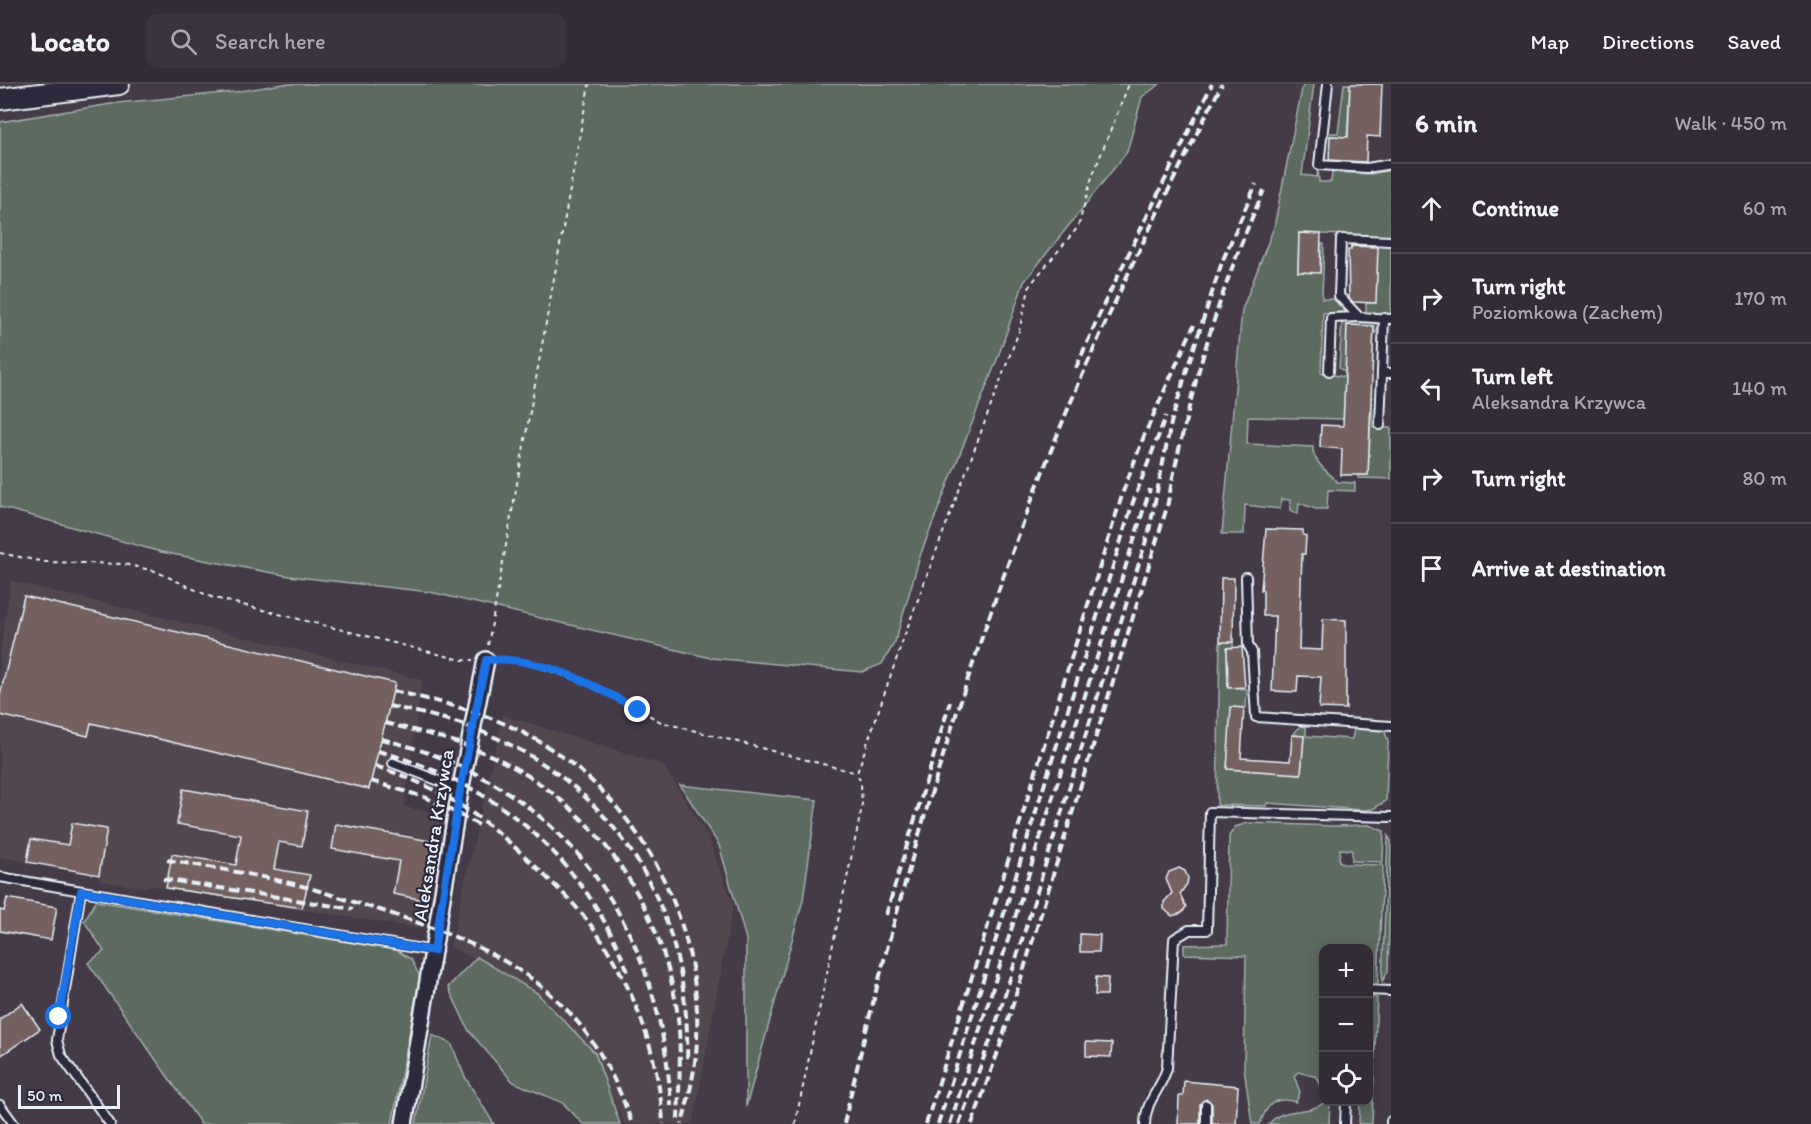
<!DOCTYPE html>
<html lang="en">
<head>
<meta charset="utf-8">
<style>
  :root { --surface:#332c36; --page:#3b343e; --text:#f1f3f6; --muted:#a9a7ad; --line:#4e4851 }
  body { margin:0; font-family:Itim,sans-serif; background:var(--page); color:var(--text) }
  .controls { position:absolute; right:18px; bottom:18px; display:grid; overflow:hidden; border-radius:12px; box-shadow:0 3px 15px #0003 }
  .controls button { width:54px; height:54px; display:grid; place-items:center; padding:0; border:0; border-bottom:2px solid var(--line); background:var(--surface); color:var(--text); font:30px sans-serif }
  .scale { position:absolute; left:18px; bottom:15px; width:102px; box-sizing:border-box; padding-left:6px; border:3px solid #e8f1f8; border-top:0; font-size:16px; line-height:21px; white-space:nowrap; color:#e8f1f8; -webkit-text-stroke:4px #2f2a3d; paint-order:stroke }
  .stop { position:absolute; width:18px; height:18px; margin:-14px; border:4px solid #1a73e8; border-radius:50%; background:#fff }
  .stop.end { background:#1a73e8; border-color:#fff; box-shadow:0 2px 6px #0008 }
  .list { margin:0; padding:0; list-style:none }
  h2 { display:flex; justify-content:space-between; align-items:center; height:78px; margin:0; padding:0 24px; font-size:26px }
  h2 small { font-size:20px; font-weight:400; color:var(--muted) }
  .list li { display:grid; grid-template-columns:39px 1fr auto; gap:18px; align-items:center; box-sizing:border-box; height:90px; padding:0 24px; border-top:2px solid var(--line) }
  .list b { display:block; font-size:22px; white-space:nowrap }
  .list p { margin:0; font-size:20px; white-space:nowrap; color:var(--muted) }
  .list em { font-size:20px; font-style:normal; color:var(--muted) }
  .icon { flex:none; width:33px; height:33px; fill:none; stroke:currentColor; stroke-width:2; stroke-linecap:round; stroke-linejoin:round }
  .map { position:relative; flex:none; width:1391px; height:1040px; overflow:hidden }
  header { display:flex; align-items:center; gap:36px; box-sizing:border-box; height:84px; padding:0 30px; background:var(--surface); border-bottom:2px solid var(--line) }
  header strong { font-size:28px }
  nav { display:flex; gap:33px; margin-inline-start:auto; font-size:21px }
  .search { width:420px; height:54px; background:var(--page); display:flex; align-items:center; gap:15px; box-sizing:border-box; padding:0 21px; border-radius:12px; color:var(--muted); font-size:22px }
  main { display:flex }
  aside { flex:1; background:var(--surface) }
  .map>svg:first-child { display:block }
  .built { fill:#534650 }
  .green { fill:#5c6b61; stroke:#a2aeac; stroke-width:1.5 }
  .building { fill:#756161; stroke:#e8f1f8; stroke-width:1.5 }
  .lines { fill:none; stroke-linecap:round; stroke-linejoin:round }
  .service-casing { stroke:#e8f1f8; stroke-width:12 }
  .minor-casing { stroke:#e8f1f8; stroke-width:20 }
  .tertiary-casing { stroke:#e8f1f8; stroke-width:24 }
  .path { stroke:#e8f1f8; stroke-width:2; stroke-dasharray:4.5 4.5; stroke-linecap:butt }
  .service { stroke:#2f2a3d; stroke-width:8 }
  .minor { stroke:#2f2a3d; stroke-width:15 }
  .tertiary { stroke:#2f2a3d; stroke-width:20 }
  .rail { stroke:#e8f1f8; stroke-width:4; stroke-dasharray:9 4.5; stroke-linecap:butt }
  .route { stroke:#1a73e8; stroke-width:8 }
  .labels { text-anchor:middle; dominant-baseline:central; stroke-width:4.5; stroke-linejoin:round; paint-order:stroke }
  .street-label { font-size:20px; fill:#e8f1f8; stroke:#2f2a3d }
</style>
</head>
<body>
<header>
<strong>Locato</strong>
<div class="search"><svg class="icon" aria-label="search" viewBox="0 0 24 24"><circle cx="10" cy="10" r="6"/><path d="M15 15l6 6"/></svg>Search here</div>
<nav><a>Map</a><a>Directions</a><a>Saved</a></nav>
</header>
<main>
<div class="map">
<svg width="1391" height="1040" viewBox="0 0 1391 1040">
  <rect width="100%" height="100%" fill="#443a48"/>
  <filter id="ink" filterUnits="userSpaceOnUse"><feTurbulence type="fractalNoise" baseFrequency=".0167" numOctaves="2"/><feDisplacementMap in="SourceGraphic" scale="12" xChannelSelector="R" yChannelSelector="G"/><feConvolveMatrix kernelMatrix="1 2 1 2 8 2 1 2 1" color-interpolation-filters="sRGB"/></filter>
  <g filter="url(#ink)">
    <g class="built">
      <polygon points="11,497 422,596 404,723 441,730 423,845 166,804 152,802 145,804 100,797 98,791 0,773 0,570"/>
      <polygon points="503,631 663,681 708,753 733,821 693,1040 625,1040 590,971 502,889 450,863"/>
    </g>
    <g class="green">
      <polygon points="283,0 1160,0 1142,13 1127,68 1024,198 998,273 921,469 895,558 882,580 862,588 711,574 430,508 289,492 161,468 0,423 0,38 117,19 235,8"/>
      <path d="M1303,0H1314L1302,91L1317,93L1318,84L1319,98H1331L1332,88L1371,90L1391,86V153L1299,149L1298,188H1320L1321,160H1324L1322,215H1333L1346,228L1323,229L1321,289L1345,293L1344,335L1248,333L1247,360L1313,363C1312,377 1328,388 1337,398L1355,399V407L1328,406L1327,425H1316L1299,419L1298,430L1290,426V416L1281,415L1280,425L1245,421L1244,450H1222L1242,226L1274,143Z"/>
      <polygon points="1344,0 1350,0 1347,53 1327,52 1327,49 1338,49"/>
      <polygon points="1353,159 1391,160 1391,231 1366,231 1366,219 1375,219 1351,162"/>
      <polygon points="1342,237 1377,237 1380,240 1376,249 1374,249 1374,242 1347,241 1346,289 1339,284"/>
      <polygon points="1372,311 1373,343 1391,344 1391,395 1358,394 1358,391 1368,391"/>
      <polygon points="1220,558 1233,558 1233,563 1227,564 1228,603 1247,605 1246,624 1232,623 1227,685 1301,690 1304,653 1293,650 1301,642 1306,643 1306,652 1352,655 1354,645 1385,647 1388,658 1386,717 1373,725 1364,726 1267,719 1266,722 1217,721"/>
      <polygon points="680,701 817,716 803,816 746,1023 746,855 719,761"/>
      <path d="M1248,739L1333,742L1369,741L1384,747L1383,778L1352,777V766L1340,765L1339,777L1344,780L1383,781L1378,900H1369L1368,864H1324L1323,1006L1317,993L1298,988L1294,992L1300,1008L1296,1018C1275,1012 1267,1020 1260,1040H1252L1244,984L1246,872L1184,870V861L1227,860L1229,752L1235,743Z"/>
      <polygon points="1388,752 1391,757 1388,887 1382,898"/>
      <polygon points="96,817 396,866 411,875 420,893 392,1040 201,1040 88,879 104,867 84,837"/>
      <polygon points="477,873 537,909 595,969 620,1040 583,1040 563,1019 513,998 469,947 448,903"/>
      <polygon points="1369,912 1377,914 1372,1040 1359,1040 1360,1018 1368,1018"/>
      <polygon points="432,951 451,959 465,993 494,1040 416,1040"/>
      <path d="M1325,1018H1330L1329,1040H1269C1283,1021 1309,1032 1325,1018Z"/>
    </g>
    <g class="building">
      <polygon points="1350,0 1382,0 1380,53 1367,52 1366,78 1329,76 1330,52 1348,53"/>
      <polygon points="1299,149 1321,150 1320,189 1298,188"/>
      <polygon points="1351,162 1378,163 1376,219 1353,218 1349,214 1348,166 1351,166"/>
      <polygon points="1347,241 1374,242 1368,391 1341,391 1342,365 1320,363 1321,341 1343,342"/>
      <polygon points="1266,445 1303,446 1303,451 1306,452 1305,470 1302,470 1299,565 1322,566 1323,535 1346,536 1346,625 1319,624 1321,593 1298,592 1297,608 1272,607 1275,532 1263,532 1263,506 1261,506"/>
      <polygon points="1221,494 1234,494 1233,558 1220,558"/>
      <polygon points="24,512 395,599 369,705 91,639 88,652 0,631 0,611"/>
      <polygon points="1242,563 1245,603 1228,604 1227,564"/>
      <polygon points="1231,623 1244,624 1241,674 1290,677 1292,651 1304,652 1301,690 1227,685"/>
      <polygon points="183,705 308,727 302,762 279,758 274,785 310,791 302,824 166,804 172,770 236,781 241,751 177,740"/>
      <polygon points="72,739 107,745 99,791 27,778 31,755 68,761"/>
      <polygon points="336,740 436,758 424,816 393,810 399,777 332,765"/>
      <polygon points="1179,784 1185,787 1188,794 1187,800 1180,810 1186,823 1182,829 1172,832 1164,825 1164,818 1172,809 1166,795 1169,788"/>
      <polygon points="7,814 57,823 51,856 0,847 0,826 4,827"/>
      <polygon points="1080,850 1100,851 1099,868 1080,868"/>
      <polygon points="1096,893 1108,894 1107,911 1095,911"/>
      <polygon points="22,919 40,945 0,972 0,935"/>
      <polygon points="1086,958 1112,959 1111,973 1086,972"/>
      <polygon points="1184,997 1238,1002 1236,1040 1212,1040 1212,1020 1207,1015 1200,1020 1200,1040 1178,1040 1179,1012 1183,1012"/>
    </g>
    <g class="lines">
      <g class="service-casing">
        <g id="service">
          <polyline points="1328,0 1319,81 1367,84 1391,80"/>
          <polyline points="1391,157 1341,155 1339,212 1359,233 1391,235"/>
          <polyline points="1384,234 1382,289 1391,289"/>
          <polyline points="1329,287 1331,234 1359,233"/>
          <polyline points="1380,341 1382,289"/>
          <polyline points="1246,493 1248,561 1252,568 1256,633 1391,642"/>
          <polyline points="393,679 460,705"/>
          <polyline points="0,793 433,867"/>
          <polyline points="81,807 57,956 61,971 110,1040"/>
          <polyline points="1368,906 1391,907"/>
          <polyline points="0,1021 14,1040"/>
          <path d="M1145,1040C1146,1015 1160,1008 1167,984L1174,855L1189,846H1207L1210,728L1391,733"/>
          <polyline points="1206,1040 1206,1021"/>
          <polyline points="1345,1040 1346,1018"/>
          <polyline points="1391,1040 1391,1037"/>
        </g>
      </g>
      <g class="minor-casing">
        <polyline id="minor" points="404,1040 460,707 486,576"/>
      </g>
      <g class="tertiary-casing">
        <polyline id="tertiary" points="0,15 119,0"/>
      </g>
      <g class="path">
        <polyline points="0,469 45,478 124,480 155,487 211,513 462,576 473,576"/>
        <polyline points="488,561 589,0"/>
        <polyline points="499,575 524,578 601,604 661,638 857,689"/>
        <polyline points="795,1040 862,723 861,699 857,689 905,550 1019,247 1030,201 1078,143 1092,93 1129,0"/>
      </g>
      <use href="#service" class="service"/>
      <use href="#minor" class="minor"/>
      <use href="#tertiary" class="tertiary"/>
      <g class="rail">
        <polyline points="1076,284 1104,220 1212,0"/>
        <path d="M393,607C437,617 481,627 522,648C635,706 702,830 697,955C696,984 689,1012 682,1040"/>
        <path d="M389,622C421,629 455,636 485,649C623,707 692,832 687,979"/>
        <path d="M385,639C422,648 459,657 494,673C594,720 660,818 677,926C682,962 679,999 678,1035"/>
        <path d="M381,655C564,698 661,840 671,1022"/>
        <path d="M378,667C496,699 584,773 628,888"/>
        <path d="M375,682C442,703 485,734 535,782C551,798 568,813 583,831C629,888 659,966 663,1040"/>
        <polyline points="371,697 427,714 479,741"/>
        <path d="M167,776C213,784 260,791 306,803C331,810 355,819 380,826C505,866 587,907 632,1040"/>
        <polyline points="163,795 353,825"/>
        <polyline points="886,831 950,618"/>
        <path d="M844,1040C896,809 965,584 1052,364C1102,239 1161,119 1222,0"/>
        <polyline points="926,1040 1124,405 1144,352 1194,241"/>
        <polyline points="938,1040 1133,418 1166,332"/>
        <polyline points="950,1040 1150,405"/>
        <polyline points="959,1040 994,946 1149,447 1171,339 1188,282 1222,178 1256,100"/>
        <path d="M972,1040L1000,962L1167,423C1188,313 1218,208 1264,106"/>
      </g>
    </g>
  </g>
  <g class="lines" filter="url(#ink)">
    <path class="route" d="M59,933L81,807L434,867L460,707L486,576C538,571 594,600 638,626"/>
  </g>
  <g class="labels">
    <g class="street-label">
      <text transform="translate(433 751) rotate(-81)">Aleksandra Krzywca</text>
    </g>
  </g>
</svg>
<div class="controls">
<button>+</button>
<button>−</button>
<button><svg class="icon" aria-label="locate" viewBox="0 0 24 24"><circle cx="12" cy="12" r="6"/><path d="M12 2v4M12 18v4M2 12h4M18 12h4"/></svg></button>
</div>
<div class="scale">50 m</div>
<div class="stop" style="left:59px;top:933px"></div>
<div class="stop end" style="left:638px;top:626px"></div>
</div>
<aside>
<h2>6 min<small>Walk · 450 m</small></h2>
<ul class="list">
<li><svg class="icon" aria-label="ahead" viewBox="0 0 24 24"><path d="M12 20V5M6 11l6-6 6 6"/></svg><div><b>Continue</b></div><em>60 m</em></li>
<li><svg class="icon" aria-label="right" viewBox="0 0 24 24"><path d="M7 20v-9h11M14 6l5 5-5 5"/></svg><div><b>Turn right</b><p>Poziomkowa (Zachem)</p></div><em>170 m</em></li>
<li><svg class="icon" aria-label="left" viewBox="0 0 24 24"><path d="M17 20v-9H6M10 6l-5 5 5 5"/></svg><div><b>Turn left</b><p>Aleksandra Krzywca</p></div><em>140 m</em></li>
<li><svg class="icon" aria-label="right" viewBox="0 0 24 24"><path d="M7 20v-9h11M14 6l5 5-5 5"/></svg><div><b>Turn right</b></div><em>80 m</em></li>
<li><svg class="icon" aria-label="arrive" viewBox="0 0 24 24"><path d="M6 21V4h12l-3 4 3 4H6"/></svg><div><b>Arrive at destination</b></div></li>
</ul>
</aside>
</main>
</body>
</html>
